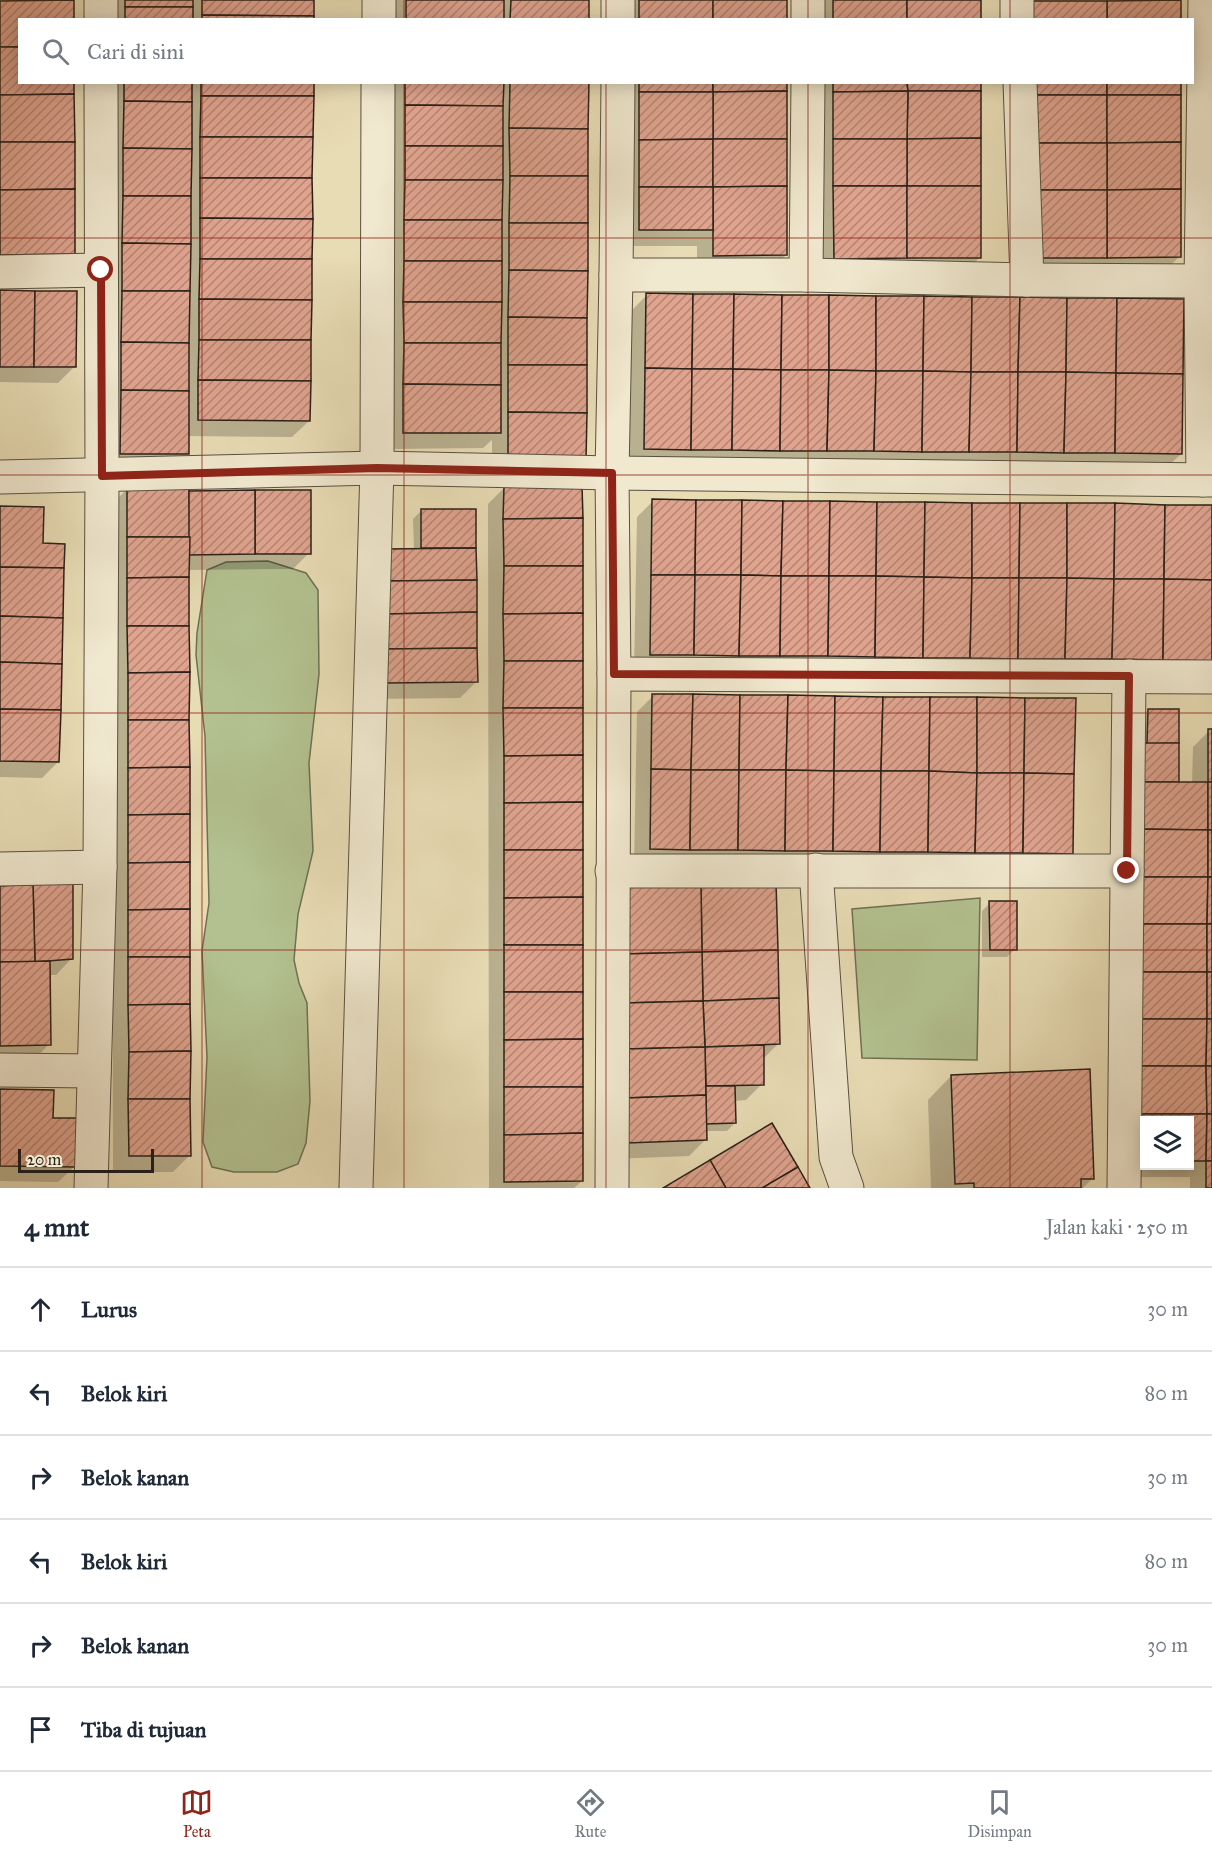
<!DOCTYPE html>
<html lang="id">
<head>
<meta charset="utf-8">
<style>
  :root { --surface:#fff; --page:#f2f2f3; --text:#1f2937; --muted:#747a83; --line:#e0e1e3; --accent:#8f2418 }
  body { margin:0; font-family:"IM FELL Great Primer",serif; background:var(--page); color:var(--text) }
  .controls { position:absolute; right:18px; bottom:18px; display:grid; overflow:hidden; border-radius:0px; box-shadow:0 3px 15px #0003 }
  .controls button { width:54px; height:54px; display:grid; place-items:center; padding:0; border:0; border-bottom:2px solid var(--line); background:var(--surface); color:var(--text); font:30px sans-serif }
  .scale { position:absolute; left:18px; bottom:15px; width:136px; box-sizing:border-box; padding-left:6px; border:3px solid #2b2119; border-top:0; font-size:16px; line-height:21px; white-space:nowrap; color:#2b2119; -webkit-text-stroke:4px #f0e8cf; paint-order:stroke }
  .stop { position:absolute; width:18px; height:18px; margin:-14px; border:4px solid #8f2418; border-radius:50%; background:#fff }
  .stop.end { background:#8f2418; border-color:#fff; box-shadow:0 2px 6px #0008 }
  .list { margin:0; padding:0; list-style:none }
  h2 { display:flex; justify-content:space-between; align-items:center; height:78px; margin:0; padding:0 24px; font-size:26px }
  h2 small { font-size:20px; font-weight:400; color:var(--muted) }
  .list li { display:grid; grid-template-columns:39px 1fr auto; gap:18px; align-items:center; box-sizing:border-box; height:84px; padding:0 24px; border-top:2px solid var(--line) }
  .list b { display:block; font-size:22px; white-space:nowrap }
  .list em { font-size:20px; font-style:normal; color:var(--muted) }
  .icon { flex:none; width:33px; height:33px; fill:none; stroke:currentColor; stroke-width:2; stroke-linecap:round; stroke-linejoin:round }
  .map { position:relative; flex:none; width:1212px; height:1188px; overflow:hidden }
  .search { position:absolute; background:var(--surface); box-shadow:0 3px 15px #0003; left:18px; right:18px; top:18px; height:66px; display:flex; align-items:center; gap:15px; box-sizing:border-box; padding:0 21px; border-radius:0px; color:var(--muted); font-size:22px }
  .sheet { height:582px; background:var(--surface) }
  nav { display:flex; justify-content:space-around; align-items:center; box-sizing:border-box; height:84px; border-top:2px solid var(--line); background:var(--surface); font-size:16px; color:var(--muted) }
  nav a { display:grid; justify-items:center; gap:3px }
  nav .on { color:var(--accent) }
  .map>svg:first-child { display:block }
  .green { fill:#b3c190; stroke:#6f7154; stroke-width:1.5 }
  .shadow { fill:#0003; fill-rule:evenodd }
  .building { fill:url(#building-hatch); stroke:#2b2119; stroke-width:1.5 }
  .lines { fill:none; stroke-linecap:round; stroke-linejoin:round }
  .minor-casing { stroke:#5a5040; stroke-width:35 }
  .minor { stroke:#f0e8cf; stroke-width:33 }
  .route { stroke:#8f2418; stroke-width:8 }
  .grid { fill:none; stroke:#8f2418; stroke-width:1.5; stroke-opacity:0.55 }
</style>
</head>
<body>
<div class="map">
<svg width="1212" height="1188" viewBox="0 0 1212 1188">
  <defs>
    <pattern id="building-hatch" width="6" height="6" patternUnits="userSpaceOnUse" patternTransform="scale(1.5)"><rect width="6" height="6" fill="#dfa38e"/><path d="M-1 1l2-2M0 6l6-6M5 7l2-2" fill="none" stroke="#b58473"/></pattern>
  </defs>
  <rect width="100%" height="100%" fill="#e8dcb5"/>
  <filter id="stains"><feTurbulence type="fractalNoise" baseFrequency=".00333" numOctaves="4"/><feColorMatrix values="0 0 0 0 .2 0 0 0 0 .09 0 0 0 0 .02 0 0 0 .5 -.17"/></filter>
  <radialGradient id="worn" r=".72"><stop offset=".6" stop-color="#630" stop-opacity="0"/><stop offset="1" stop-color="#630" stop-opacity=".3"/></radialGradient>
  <g class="green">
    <polygon points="268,561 306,573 318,590 319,674 309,763 313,851 298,914 294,960 299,983 307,1003 310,1101 306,1143 298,1164 277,1172 234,1172 212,1167 203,1142 207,1057 202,951 209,903 205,736 196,655 197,633 207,570 226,562"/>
    <polygon points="980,898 977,1060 862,1058 852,909"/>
  </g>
  <g class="shadow">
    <polygon points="0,0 73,0 73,20 20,20 20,82 73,254 57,270 0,270"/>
    <rect x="109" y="0" width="204" height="20"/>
    <rect x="390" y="0" width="198" height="20"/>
    <rect x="623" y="0" width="162" height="20"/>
    <rect x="818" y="0" width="162" height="20"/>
    <polygon points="1017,0 1180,0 1180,20"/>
    <polygon points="108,82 312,82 309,421 292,437 187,436 187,454 171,470 104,470"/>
    <polygon points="390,82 588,82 585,459 492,476 492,440 483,448 387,449"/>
    <polygon points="624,82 785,82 786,255 769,271 697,271 697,246 624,246"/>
    <polygon points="818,82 980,82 980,257 963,274 818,275"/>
    <polygon points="1017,82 1180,256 1163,273 1018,274"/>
    <polygon points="0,292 74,367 58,383 0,382"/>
    <polygon points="647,295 1181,454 1164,470 629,465 631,311"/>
    <polygon points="128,488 187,493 309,553 293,569 188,570 189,1156 173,1172 113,1172 112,504"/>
    <polygon points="504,488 582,1181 574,1188 489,1188 488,504"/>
    <polygon points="653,501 1212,506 1212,676 634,671 637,517"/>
    <polygon points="0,508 42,545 58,762 42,778 0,777"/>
    <polygon points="421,511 475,548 476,682 460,698 371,699 414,550 413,519"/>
    <polygon points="653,696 1072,853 1055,870 634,865 637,712"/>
    <path d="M1148,710L1178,784H1192L1193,747L1209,731H1212V1188H1190V1177H1123L1140,718ZM1144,1120H1190V1166H1144Z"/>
    <polygon points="0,887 72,958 56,975 49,975 49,1044 33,1061 0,1061"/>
    <polygon points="990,903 1015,949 1007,957 982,957 982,911"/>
    <polygon points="605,904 779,1043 762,1060 762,1084 746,1100 734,1101 735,1123 727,1131 705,1131 705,1140 689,1156 611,1159"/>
    <polygon points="951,1076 1093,1178 1083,1188 931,1188 928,1100"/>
    <polygon points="0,1091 75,1166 58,1182 0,1181"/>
  </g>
  <g class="building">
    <polygon points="74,0 74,20 20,20 20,47 0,47 0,1"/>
    <rect x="125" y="0" width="68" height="7"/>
    <polygon points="202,0 314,0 314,16 202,15"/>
    <rect x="406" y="0" width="98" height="20"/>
    <polygon points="511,0 589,0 589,20 510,20"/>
    <rect x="639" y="0" width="74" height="20"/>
    <rect x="713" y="0" width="74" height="20"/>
    <rect x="833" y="0" width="74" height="20"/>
    <rect x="907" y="0" width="74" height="20"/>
    <polygon points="1181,0 1181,20 1107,20 1107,1"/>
    <rect x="1033" y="1" width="74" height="19"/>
    <rect x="125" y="7" width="68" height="13"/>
    <polygon points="202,15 314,16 314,20 202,20"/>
    <polygon points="0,47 20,47 20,82 74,82 74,94 0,95"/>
    <polygon points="124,82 192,82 192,102 124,101"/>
    <rect x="201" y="82" width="113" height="14"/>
    <polygon points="405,82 504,82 503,106 405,105"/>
    <polygon points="510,82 589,82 588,129 509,128"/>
    <rect x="639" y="82" width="74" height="10"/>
    <polygon points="713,82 787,82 787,91 713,92"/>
    <polygon points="833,82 907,82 908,91 833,92"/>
    <polygon points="907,82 981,82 981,91 908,91"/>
    <rect x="1033" y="82" width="74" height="13"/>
    <rect x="1107" y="82" width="74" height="13"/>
    <polygon points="787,91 787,139 713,139 713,92"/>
    <polygon points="908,91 981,91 981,138 907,139"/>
    <polygon points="908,91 907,139 833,139 833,92"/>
    <polygon points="639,92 713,92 713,139 639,140"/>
    <polygon points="74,94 75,142 0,142 0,95"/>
    <rect x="1033" y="95" width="74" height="48"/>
    <polygon points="1107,95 1181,95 1181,142 1107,143"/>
    <polygon points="201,96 314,96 313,137 200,137"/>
    <polygon points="124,101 192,102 192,149 123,148"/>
    <polygon points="405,105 503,106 503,146 405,146"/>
    <polygon points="509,128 588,129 588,176 510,176"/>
    <polygon points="200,137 313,137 312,178 200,178"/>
    <polygon points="981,138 981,186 907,186 907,139"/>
    <polygon points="713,139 713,187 639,187 639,140"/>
    <polygon points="713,139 787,139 787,186 713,187"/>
    <rect x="833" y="139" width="74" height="47"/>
    <polygon points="0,142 75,142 75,189 0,190"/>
    <polygon points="1181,142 1181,189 1107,190 1107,143"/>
    <rect x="1033" y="143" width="74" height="47"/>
    <rect x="405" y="146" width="98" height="34"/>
    <polygon points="123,148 192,149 191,196 123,196"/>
    <polygon points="510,176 588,176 588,223 509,223"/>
    <polygon points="200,178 312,178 313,219 200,218"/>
    <polygon points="405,180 503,180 502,220 404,220"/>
    <polygon points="787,186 787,255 713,256 713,187"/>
    <polygon points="833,186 907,186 907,258 834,259"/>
    <rect x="907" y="186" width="74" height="72"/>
    <rect x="639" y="187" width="74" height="43"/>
    <polygon points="75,189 75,254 0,255 0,190"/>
    <polygon points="1181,189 1181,257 1107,258 1107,190"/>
    <rect x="1033" y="190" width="74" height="68"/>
    <polygon points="123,196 191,196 191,244 122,243"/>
    <polygon points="200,218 313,219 312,259 200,259"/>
    <rect x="404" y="220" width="98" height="41"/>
    <polygon points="509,223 588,223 588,271 509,270"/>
    <polygon points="122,243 191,244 190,291 122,291"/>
    <polygon points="200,259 312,259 312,300 199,299"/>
    <polygon points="404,261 502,261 502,302 403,302"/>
    <polygon points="509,270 588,271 587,318 508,317"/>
    <polygon points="0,290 35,291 34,367 0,367"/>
    <polygon points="35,291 77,291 76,367 34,367"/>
    <polygon points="122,291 190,291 189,343 121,342"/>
    <polygon points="646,293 693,294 692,369 645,368"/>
    <polygon points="693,294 734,294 733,369 692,369"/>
    <polygon points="734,294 782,295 781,370 733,369"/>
    <polygon points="782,295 829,295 829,370 781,370"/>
    <polygon points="829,295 876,296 876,371 829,370"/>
    <polygon points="876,296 924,296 923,371 876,371"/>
    <polygon points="924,296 972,297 971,372 923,371"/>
    <polygon points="972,297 1020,297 1018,372 971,372"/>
    <polygon points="1020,297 1067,298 1066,372 1018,372"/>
    <polygon points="1067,298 1117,298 1116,373 1066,372"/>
    <polygon points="1117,298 1184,299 1183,374 1116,373"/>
    <polygon points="199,299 312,300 311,340 199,340"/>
    <polygon points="403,302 502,302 501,343 404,343"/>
    <polygon points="508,317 587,318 587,365 508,365"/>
    <polygon points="199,340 311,340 311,381 198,380"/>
    <polygon points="121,342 189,343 189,391 121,390"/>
    <polygon points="404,343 501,343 501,385 403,384"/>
    <polygon points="508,365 587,365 587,413 508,412"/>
    <polygon points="645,368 692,369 691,450 644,449"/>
    <polygon points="692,369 733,369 732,450 691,450"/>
    <polygon points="733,369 781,370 780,451 732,450"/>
    <polygon points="781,370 829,370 827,451 780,451"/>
    <polygon points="829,370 876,371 874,451 827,451"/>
    <polygon points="876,371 923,371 922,452 874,451"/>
    <polygon points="923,371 971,372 969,452 922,452"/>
    <polygon points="971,372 1018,372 1017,452 969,452"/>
    <polygon points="1018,372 1066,372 1064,453 1017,452"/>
    <polygon points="1066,372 1116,373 1115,453 1064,453"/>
    <polygon points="1116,373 1183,374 1182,454 1115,453"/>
    <polygon points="198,380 311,381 310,421 198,420"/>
    <polygon points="403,384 501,385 501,433 403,433"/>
    <polygon points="121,390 189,391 189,454 120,454"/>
    <polygon points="508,412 587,413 586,460 508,460"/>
    <polygon points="127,486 189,486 190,537 127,537"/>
    <polygon points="582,486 583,518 503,519 504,487"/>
    <rect x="255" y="490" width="56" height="64"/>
    <polygon points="255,490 255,554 189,555 189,491"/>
    <polygon points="652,499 696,500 695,575 651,575"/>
    <polygon points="696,500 742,500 741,575 695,575"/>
    <polygon points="742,500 783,501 781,576 741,575"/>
    <polygon points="783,501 830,501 829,576 781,576"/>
    <polygon points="830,501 877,502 876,576 829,576"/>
    <polygon points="877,502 925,502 924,577 876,576"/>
    <polygon points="925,502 972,503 972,578 924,577"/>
    <polygon points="972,503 1020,503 1019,578 972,578"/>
    <polygon points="1020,503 1067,503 1067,578 1019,578"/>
    <polygon points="1067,503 1115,503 1114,579 1067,578"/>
    <polygon points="1115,503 1165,505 1164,579 1114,579"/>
    <polygon points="1165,505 1212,505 1212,580 1164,579"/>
    <polygon points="0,506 44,507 43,543 65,544 64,568 0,567"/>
    <rect x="421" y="509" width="55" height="39"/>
    <polygon points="583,518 583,566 504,566 503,519"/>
    <polygon points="127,537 190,537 189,577 127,578"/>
    <polygon points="476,548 477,580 386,581 385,549"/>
    <polygon points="504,566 583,566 583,613 503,614"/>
    <polygon points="0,567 64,568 63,618 0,616"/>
    <polygon points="651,575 695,575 694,655 650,655"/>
    <polygon points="695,575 741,575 739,656 694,655"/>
    <polygon points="741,575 781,576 780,656 739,656"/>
    <polygon points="781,576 829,576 828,656 780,656"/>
    <polygon points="829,576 876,576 875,657 828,656"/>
    <polygon points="876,576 924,577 923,658 875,657"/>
    <polygon points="189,577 189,626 127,626 127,578"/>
    <polygon points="924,577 972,578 970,658 923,658"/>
    <polygon points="972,578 1019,578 1018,659 970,658"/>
    <polygon points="1019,578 1067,578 1065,659 1018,659"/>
    <polygon points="1067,578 1114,579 1112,659 1065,659"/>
    <polygon points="1114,579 1164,579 1163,660 1112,659"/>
    <polygon points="1164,579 1212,580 1212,661 1163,660"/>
    <polygon points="477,580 477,612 386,614 386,581"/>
    <polygon points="477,612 477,648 386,649 386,614"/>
    <polygon points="583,613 583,661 504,661 503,614"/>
    <polygon points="0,616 63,618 62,664 0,662"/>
    <polygon points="127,626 189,626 190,672 128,673"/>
    <polygon points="477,648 478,682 386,683 386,649"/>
    <polygon points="504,661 583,661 583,708 503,708"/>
    <polygon points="0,662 62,664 61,710 0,709"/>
    <polygon points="190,672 189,720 128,720 128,673"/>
    <polygon points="652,694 693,694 691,770 651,769"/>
    <polygon points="693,694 740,695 739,770 691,770"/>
    <polygon points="740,695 788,695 786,770 739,770"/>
    <polygon points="788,695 835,696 834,771 786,770"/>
    <polygon points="835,696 883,697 881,771 834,771"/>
    <polygon points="883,697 930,697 929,771 881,771"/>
    <polygon points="930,697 977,697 977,773 929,771"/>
    <polygon points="977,697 1025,698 1024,773 977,773"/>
    <polygon points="1025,698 1076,698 1074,774 1024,773"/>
    <polygon points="503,708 583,708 583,755 504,756"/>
    <polygon points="0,709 61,710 59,762 0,761"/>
    <polygon points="1148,709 1179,709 1179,743 1147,744"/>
    <polygon points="128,720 189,720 190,767 128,768"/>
    <rect x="1208" y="729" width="4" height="53"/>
    <polygon points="1141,743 1179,743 1179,782 1140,782"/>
    <polygon points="583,755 583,802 504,803 504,756"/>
    <polygon points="190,767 190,814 128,815 128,768"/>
    <polygon points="651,769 691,770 690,850 650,849"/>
    <polygon points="691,770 739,770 738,850 690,850"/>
    <polygon points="739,770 786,770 785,851 738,850"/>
    <polygon points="786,770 834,771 833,851 785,851"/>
    <polygon points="834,771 881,771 880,852 833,851"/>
    <polygon points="881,771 929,771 928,852 880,852"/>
    <polygon points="929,771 977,773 975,853 928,852"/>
    <polygon points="977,773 1024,773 1023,853 975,853"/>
    <polygon points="1024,773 1074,774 1073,854 1023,853"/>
    <polygon points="1140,782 1208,782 1208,830 1140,829"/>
    <rect x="1208" y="782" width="4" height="48"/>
    <polygon points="583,802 583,850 504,850 504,803"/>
    <polygon points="190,814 190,862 128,863 128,815"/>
    <polygon points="1140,829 1208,830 1208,877 1140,877"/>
    <rect x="1208" y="830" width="4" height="47"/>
    <polygon points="504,850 583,850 583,897 504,898"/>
    <polygon points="190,862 190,909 128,910 128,863"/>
    <polygon points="1140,877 1208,877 1207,924 1140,924"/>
    <polygon points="1208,877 1212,877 1212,924 1207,924"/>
    <polygon points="776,882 778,950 702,952 701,885"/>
    <polygon points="33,884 73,884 73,959 35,962"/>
    <polygon points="33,884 35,962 0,962 0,886"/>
    <polygon points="701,885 702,952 623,954 621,887"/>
    <polygon points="583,897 583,945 504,945 504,898"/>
    <polygon points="989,901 1017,901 1017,950 990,950"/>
    <polygon points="190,909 190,957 128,957 128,910"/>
    <polygon points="1140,924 1207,924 1207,972 1139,972"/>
    <rect x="1207" y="924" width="5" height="48"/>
    <rect x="504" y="945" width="79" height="47"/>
    <polygon points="778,950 779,998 703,1001 702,952"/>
    <polygon points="702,952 703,1001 623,1003 623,954"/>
    <polygon points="128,957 190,957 190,1004 128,1005"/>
    <polygon points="50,961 51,1045 0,1046 0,962"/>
    <rect x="1139" y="972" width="68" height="47"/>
    <rect x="1207" y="972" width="5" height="47"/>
    <polygon points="504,992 583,992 583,1039 504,1040"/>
    <polygon points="779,998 780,1044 705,1047 703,1001"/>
    <polygon points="703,1001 705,1047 625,1049 623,1003"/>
    <polygon points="190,1004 191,1051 129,1052 128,1005"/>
    <polygon points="1139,1019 1207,1019 1206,1066 1138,1066"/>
    <polygon points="1207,1019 1212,1019 1212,1066 1206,1066"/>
    <polygon points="583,1039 583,1087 504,1087 504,1040"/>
    <polygon points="764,1045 764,1085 706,1086 705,1047"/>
    <polygon points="705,1047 706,1095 626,1098 625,1049"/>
    <polygon points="191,1051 190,1099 128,1099 129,1052"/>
    <polygon points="1138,1066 1206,1066 1207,1114 1139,1114"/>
    <polygon points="1206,1066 1212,1066 1212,1114 1207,1114"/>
    <polygon points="1090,1069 1094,1179 1081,1179 1081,1188 974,1188 974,1183 955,1184 951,1075"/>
    <polygon points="706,1086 735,1086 736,1123 706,1124"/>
    <polygon points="504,1087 583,1087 583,1133 504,1135"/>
    <polygon points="0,1089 54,1090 53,1118 77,1118 76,1167 0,1166"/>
    <polygon points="706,1095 707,1140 627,1143 626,1098"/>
    <polygon points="128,1099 190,1099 191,1156 129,1156"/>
    <polygon points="1139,1114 1207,1114 1206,1161 1190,1161 1190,1120 1144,1120 1144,1161 1138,1161"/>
    <polygon points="1207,1114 1212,1114 1212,1161 1206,1161"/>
    <polygon points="772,1123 798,1167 762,1188 726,1188 710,1160"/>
    <polygon points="583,1133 583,1181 504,1182 504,1135"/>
    <polygon points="710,1160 726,1188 663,1188"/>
    <rect x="1206" y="1161" width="6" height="27"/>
    <polygon points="798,1167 810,1188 762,1188"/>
  </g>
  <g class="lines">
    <g class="minor-casing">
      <g id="minor">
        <polyline points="1017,0 1017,20"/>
        <polyline points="101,20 101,0"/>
        <polyline points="379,20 379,0"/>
        <polyline points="618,20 618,0"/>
        <polyline points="808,20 808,0"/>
        <polyline points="1020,82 1027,280"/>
        <polyline points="0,272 101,270"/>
        <polyline points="616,275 806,275 1027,280 1201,281"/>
        <polyline points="806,275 808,82"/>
        <polyline points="0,477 377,468 612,473 1212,480"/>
        <polyline points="1203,480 1201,281 1205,0"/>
        <polyline points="614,674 1212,677"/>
        <polyline points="0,869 100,867"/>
        <polyline points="816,870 836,1157 847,1188"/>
        <polyline points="612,871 1127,871"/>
        <polyline points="0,1070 94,1071"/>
        <polyline points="91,1188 100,867 102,476 101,82"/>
        <polyline points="356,1188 377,468 378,82"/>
        <polyline points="612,1188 614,674 612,473 616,275 618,82"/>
        <polyline points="1124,1188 1129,676"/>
      </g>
    </g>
    <use href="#minor" class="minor"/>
  </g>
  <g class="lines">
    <polyline class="route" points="101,270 102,476 377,468 612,473 614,674 1129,676 1127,871"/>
  </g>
  <path class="grid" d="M202,0V20M404,0V20M606,0V20M808,0V20M1010,0V20M202,82V1188M404,82V1188M606,82V1188M808,82V1188M1010,82V1188M0,238H1212M0,475H1212M0,713H1212M0,950H1212"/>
  <rect width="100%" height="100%" filter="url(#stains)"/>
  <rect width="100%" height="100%" fill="url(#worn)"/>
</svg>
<div class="controls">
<button><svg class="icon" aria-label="layers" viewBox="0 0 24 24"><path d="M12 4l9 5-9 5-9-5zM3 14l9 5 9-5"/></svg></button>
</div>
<div class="scale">20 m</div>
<div class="stop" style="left:101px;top:270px"></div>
<div class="stop end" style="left:1127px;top:871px"></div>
<div class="search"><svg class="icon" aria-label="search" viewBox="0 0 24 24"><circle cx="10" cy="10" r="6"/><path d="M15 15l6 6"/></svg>Cari di sini</div>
</div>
<section class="sheet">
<h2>4 mnt<small>Jalan kaki · 250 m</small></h2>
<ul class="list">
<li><svg class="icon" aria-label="ahead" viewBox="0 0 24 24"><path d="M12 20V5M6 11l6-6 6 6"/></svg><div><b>Lurus</b></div><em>30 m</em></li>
<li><svg class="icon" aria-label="left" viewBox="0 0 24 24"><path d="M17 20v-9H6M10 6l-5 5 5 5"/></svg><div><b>Belok kiri</b></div><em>80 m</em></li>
<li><svg class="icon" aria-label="right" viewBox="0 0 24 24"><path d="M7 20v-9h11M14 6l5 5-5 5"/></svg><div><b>Belok kanan</b></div><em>30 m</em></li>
<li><svg class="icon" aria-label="left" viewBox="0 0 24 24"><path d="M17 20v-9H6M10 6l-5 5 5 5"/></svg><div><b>Belok kiri</b></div><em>80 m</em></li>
<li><svg class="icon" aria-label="right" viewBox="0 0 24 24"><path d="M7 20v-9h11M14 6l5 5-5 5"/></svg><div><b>Belok kanan</b></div><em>30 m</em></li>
<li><svg class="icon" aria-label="arrive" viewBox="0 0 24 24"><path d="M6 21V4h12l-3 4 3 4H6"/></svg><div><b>Tiba di tujuan</b></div></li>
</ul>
</section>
<nav>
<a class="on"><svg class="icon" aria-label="map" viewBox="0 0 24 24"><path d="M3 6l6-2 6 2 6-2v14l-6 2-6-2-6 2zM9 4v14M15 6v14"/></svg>Peta</a>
<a><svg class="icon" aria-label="directions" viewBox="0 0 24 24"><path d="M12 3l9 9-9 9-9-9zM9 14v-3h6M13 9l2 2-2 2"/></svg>Rute</a>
<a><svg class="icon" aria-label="saved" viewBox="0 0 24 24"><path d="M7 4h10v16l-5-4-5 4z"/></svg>Disimpan</a>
</nav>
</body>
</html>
